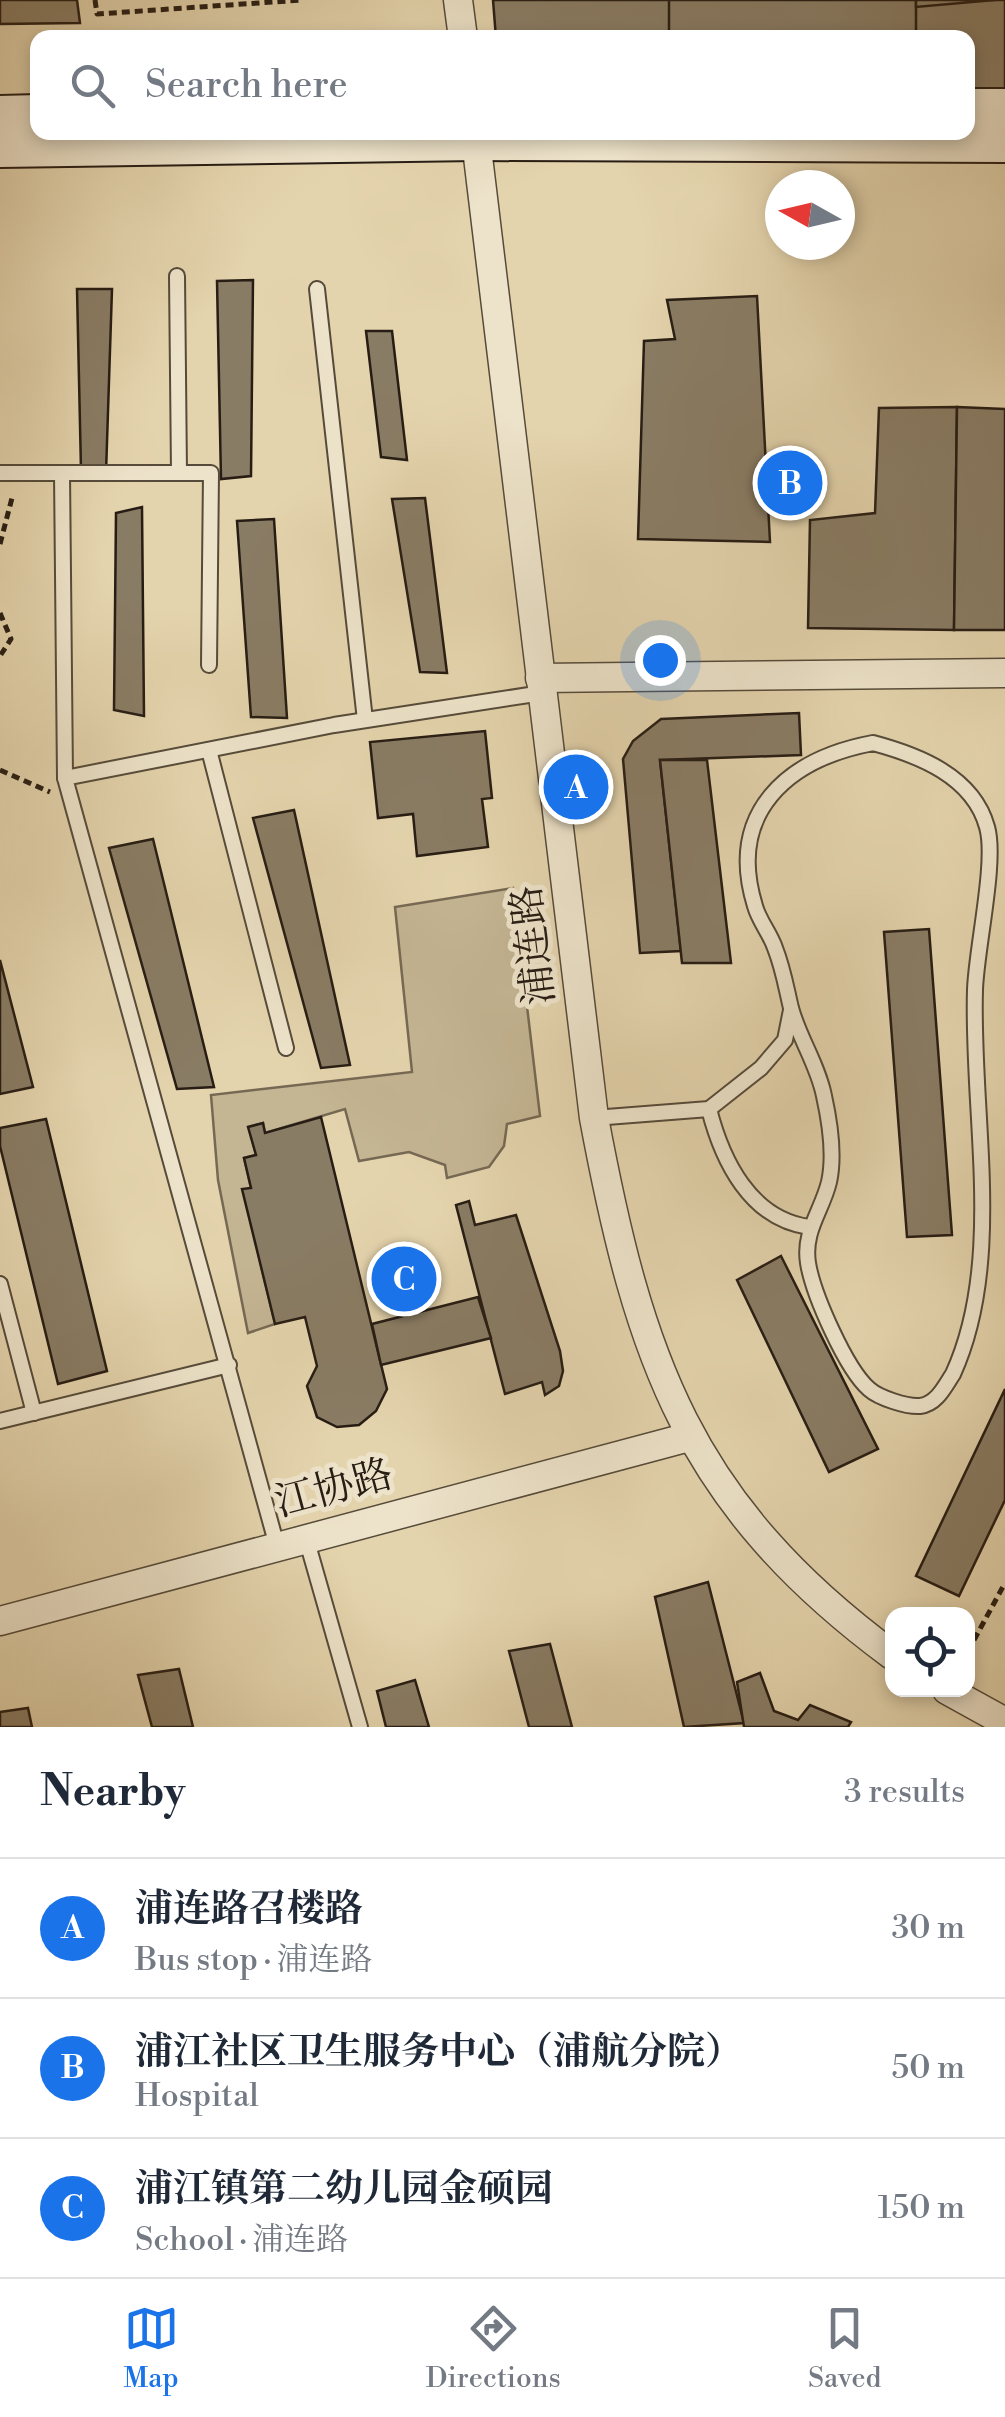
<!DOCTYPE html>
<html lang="en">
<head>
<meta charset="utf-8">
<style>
  :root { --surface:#fff; --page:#f2f2f3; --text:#1f2937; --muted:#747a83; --line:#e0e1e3; --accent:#1a73e8 }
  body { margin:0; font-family:"Libre Bodoni","Noto Serif SC",serif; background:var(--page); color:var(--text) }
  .controls { position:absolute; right:30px; bottom:30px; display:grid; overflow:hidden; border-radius:20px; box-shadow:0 5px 15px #0003 }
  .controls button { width:90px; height:90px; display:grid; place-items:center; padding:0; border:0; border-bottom:2px solid var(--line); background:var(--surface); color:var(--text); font:50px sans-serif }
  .compass { position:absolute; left:765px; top:170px; width:90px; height:90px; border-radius:50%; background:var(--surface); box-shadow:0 5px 15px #0003; rotate:278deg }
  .you { position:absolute; left:660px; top:660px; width:35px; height:35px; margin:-25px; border:8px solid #fff; border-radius:50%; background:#1a73e8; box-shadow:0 0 0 15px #1a73e833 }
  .badge { display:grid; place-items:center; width:65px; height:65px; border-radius:50%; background:var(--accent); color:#fff; font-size:32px; font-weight:700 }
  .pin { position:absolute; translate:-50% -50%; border:5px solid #fff; box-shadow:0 2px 10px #0006 }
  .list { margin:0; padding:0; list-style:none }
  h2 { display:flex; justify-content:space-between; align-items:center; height:130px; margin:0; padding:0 40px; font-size:42px }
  h2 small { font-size:32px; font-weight:400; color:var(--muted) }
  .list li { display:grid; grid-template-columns:65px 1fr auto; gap:30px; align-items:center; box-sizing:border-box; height:140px; padding:0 40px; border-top:2px solid var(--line) }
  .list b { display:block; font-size:38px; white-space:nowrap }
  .list p { margin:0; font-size:32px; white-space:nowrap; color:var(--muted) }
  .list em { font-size:32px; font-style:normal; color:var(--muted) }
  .icon { flex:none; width:55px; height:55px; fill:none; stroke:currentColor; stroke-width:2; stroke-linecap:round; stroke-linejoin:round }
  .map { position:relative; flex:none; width:1005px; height:1727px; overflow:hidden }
  .search { position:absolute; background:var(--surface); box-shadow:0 5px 15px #0003; left:30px; right:30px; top:30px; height:110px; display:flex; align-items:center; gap:25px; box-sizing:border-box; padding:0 35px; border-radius:20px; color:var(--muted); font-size:38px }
  .sheet { height:550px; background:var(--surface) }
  nav { display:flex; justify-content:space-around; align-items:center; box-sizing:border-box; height:140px; border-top:2px solid var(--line); background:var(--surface); font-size:28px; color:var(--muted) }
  nav a { display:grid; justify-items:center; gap:5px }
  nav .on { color:var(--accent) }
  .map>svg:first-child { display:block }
  .green { fill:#c4b593; stroke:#766954; stroke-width:2.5 }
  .building { fill:#897c64; stroke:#271d14; stroke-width:2.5 }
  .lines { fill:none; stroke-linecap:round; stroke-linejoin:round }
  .lane-casing { stroke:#564b3a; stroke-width:18 }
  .street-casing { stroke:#564b3a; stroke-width:31 }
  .secondary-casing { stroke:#271d14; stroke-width:44 }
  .path { stroke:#271d14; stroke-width:5; stroke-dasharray:8 5; stroke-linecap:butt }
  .lane { stroke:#ede3ca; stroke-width:14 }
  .street { stroke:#ede3ca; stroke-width:28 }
  .secondary { stroke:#ede3ca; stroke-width:40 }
  .labels { text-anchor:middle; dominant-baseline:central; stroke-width:10; stroke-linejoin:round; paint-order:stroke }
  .street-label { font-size:40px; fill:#271d14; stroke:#ede3ca }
</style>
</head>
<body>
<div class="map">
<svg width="1005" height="1727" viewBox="0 0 1005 1727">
  <rect width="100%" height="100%" fill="#e4d4ad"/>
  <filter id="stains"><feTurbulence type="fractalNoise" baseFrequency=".002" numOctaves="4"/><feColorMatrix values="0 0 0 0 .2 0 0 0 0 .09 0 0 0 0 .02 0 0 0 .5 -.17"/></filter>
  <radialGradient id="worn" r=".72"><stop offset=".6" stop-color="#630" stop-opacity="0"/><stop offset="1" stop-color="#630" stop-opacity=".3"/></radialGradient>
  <polygon class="green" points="513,888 540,1116 507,1124 504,1146 489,1167 447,1178 445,1165 409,1152 359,1161 345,1109 265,1133 263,1123 249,1127 256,1155 244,1158 251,1188 243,1190 275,1324 248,1333 218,1180 211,1095 412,1072 395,907"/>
  <g class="building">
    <polygon points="0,0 77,0 80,23 0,24"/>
    <polygon points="493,0 1005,0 1005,93 968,93 968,38 496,38"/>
    <polygon points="669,0 916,0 916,35 669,32"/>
    <polygon points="916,0 995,0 916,7"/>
    <polygon points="253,280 251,476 221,479 217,281"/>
    <polygon points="77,289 112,289 106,473 81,470"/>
    <polygon points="757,296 770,542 638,539 644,341 675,339 667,300"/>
    <polygon points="366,331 392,331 407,460 381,457"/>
    <polygon points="957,407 954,630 808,628 810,520 875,513 879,408"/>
    <polygon points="957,407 1005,409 1005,630 954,630"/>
    <polygon points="425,498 447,673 420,672 392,499"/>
    <polygon points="142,507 144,716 114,710 116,513"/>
    <polygon points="274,519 287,718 251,717 237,521"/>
    <polygon points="799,713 801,755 660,760 681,951 640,953 623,759 633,741 661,719"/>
    <polygon points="485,731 492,798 482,799 488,847 417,856 413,814 378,818 370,742"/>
    <polygon points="660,760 707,760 731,963 682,963"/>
    <polygon points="294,810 350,1065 321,1068 253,818"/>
    <polygon points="153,839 214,1087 177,1089 109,848"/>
    <polygon points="929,929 952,1235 907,1237 884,932"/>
    <polygon points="0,960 33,1087 0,1094"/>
    <polygon points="321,1117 387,1389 376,1411 359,1425 337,1427 317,1417 307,1386 317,1366 305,1317 275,1324 242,1189 251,1188 244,1158 256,1155 248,1127 263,1123 265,1133"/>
    <polygon points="46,1119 107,1371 58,1384 0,1146 0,1128"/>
    <polygon points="469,1201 475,1225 516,1215 560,1351 563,1371 559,1386 545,1395 542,1382 505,1394 456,1205"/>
    <polygon points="781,1256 878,1449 829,1472 737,1280"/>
    <polygon points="478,1297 491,1338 381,1365 372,1324"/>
    <polygon points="1005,1389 1005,1500 959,1596 916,1576"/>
    <polygon points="708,1582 744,1723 684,1727 655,1597"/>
    <polygon points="550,1644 572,1727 529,1727 509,1651"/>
    <polygon points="179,1669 193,1727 152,1727 138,1675"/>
    <polygon points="760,1673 774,1711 798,1720 810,1705 851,1722 848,1727 744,1727 737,1682"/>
    <polygon points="415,1680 429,1727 386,1727 377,1691"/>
    <polygon points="28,1708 32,1727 0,1727 0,1712"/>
  </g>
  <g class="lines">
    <g class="lane-casing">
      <g id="lane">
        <polyline points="177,276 179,473"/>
        <polyline points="317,289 365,720"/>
        <polyline points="0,473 62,473 65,778"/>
        <polyline points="62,473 211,473 209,665"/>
        <path d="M873,743C918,755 973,776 987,827C997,861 976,950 975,990C971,1115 1005,1260 953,1374C945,1386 937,1404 920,1406C907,1407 879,1398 869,1389C846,1369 813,1294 808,1263C803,1231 822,1211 829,1182C835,1155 830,1123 824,1096C818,1065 799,1038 791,1008C786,987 783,968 775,948C770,933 759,921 755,906C726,812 788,759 873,743Z"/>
        <polyline points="209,750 286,1048"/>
        <path d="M709,1109C722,1160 750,1219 809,1227"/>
        <polyline points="594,1118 709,1109 761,1068 785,1040 791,1010"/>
        <polyline points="0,1284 34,1413"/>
        <polyline points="0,1421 229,1365"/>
        <polyline points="306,1538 360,1727"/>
        <polyline points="277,1546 65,778 334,725 542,693"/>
      </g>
    </g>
    <g class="street-casing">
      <g id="street">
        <polyline points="458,0 463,38"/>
        <path d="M475,132L594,1118C639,1359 688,1504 892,1655"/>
        <polyline points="540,678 1005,673"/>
        <polyline points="0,1621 689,1437"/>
        <polyline points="947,1690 1005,1722"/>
      </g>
    </g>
    <g class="secondary-casing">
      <g id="secondary">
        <polyline points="968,109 1005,109"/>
        <polyline points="0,116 38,115"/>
        <polyline points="0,147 476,140 1005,142"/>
      </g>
    </g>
    <g class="path">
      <polyline points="95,0 97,14 302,0"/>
      <polyline points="0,544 13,494"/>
      <polyline points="0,613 11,639 0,656"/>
      <polyline points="0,770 50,792"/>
      <polyline points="974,1640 1005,1583"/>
    </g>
    <use href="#lane" class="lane"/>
    <use href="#street" class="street"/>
    <use href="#secondary" class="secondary"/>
  </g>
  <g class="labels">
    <g class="street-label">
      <text transform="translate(534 945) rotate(-97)">浦连路</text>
      <text transform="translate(334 1489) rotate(-15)">江协路</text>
    </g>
  </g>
  <rect width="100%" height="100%" filter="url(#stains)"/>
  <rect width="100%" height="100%" fill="url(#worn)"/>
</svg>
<div class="controls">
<button><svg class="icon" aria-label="locate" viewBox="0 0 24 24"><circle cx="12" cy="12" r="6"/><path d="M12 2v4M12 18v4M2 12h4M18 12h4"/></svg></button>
</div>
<svg class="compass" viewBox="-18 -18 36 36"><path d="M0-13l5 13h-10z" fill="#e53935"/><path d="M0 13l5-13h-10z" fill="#747a83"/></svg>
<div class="you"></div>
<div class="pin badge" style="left:576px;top:787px">A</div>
<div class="pin badge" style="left:790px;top:483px">B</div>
<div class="pin badge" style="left:404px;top:1279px">C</div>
<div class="search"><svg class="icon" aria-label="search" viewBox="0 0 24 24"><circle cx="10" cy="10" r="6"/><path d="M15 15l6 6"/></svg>Search here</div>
</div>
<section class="sheet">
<h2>Nearby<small>3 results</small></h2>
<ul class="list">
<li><span class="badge">A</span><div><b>浦连路召楼路</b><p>Bus stop · 浦连路</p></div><em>30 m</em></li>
<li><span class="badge">B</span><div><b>浦江社区卫生服务中心（浦航分院）</b><p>Hospital</p></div><em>50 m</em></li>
<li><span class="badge">C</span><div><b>浦江镇第二幼儿园金硕园</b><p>School · 浦连路</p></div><em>150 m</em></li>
</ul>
</section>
<nav>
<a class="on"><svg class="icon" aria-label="map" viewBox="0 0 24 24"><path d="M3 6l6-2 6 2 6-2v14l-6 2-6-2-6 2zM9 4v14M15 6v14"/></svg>Map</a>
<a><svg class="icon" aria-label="directions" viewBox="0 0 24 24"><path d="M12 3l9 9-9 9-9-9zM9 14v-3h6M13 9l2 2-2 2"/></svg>Directions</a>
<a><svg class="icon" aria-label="saved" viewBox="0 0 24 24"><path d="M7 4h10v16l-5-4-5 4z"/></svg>Saved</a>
</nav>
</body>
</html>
